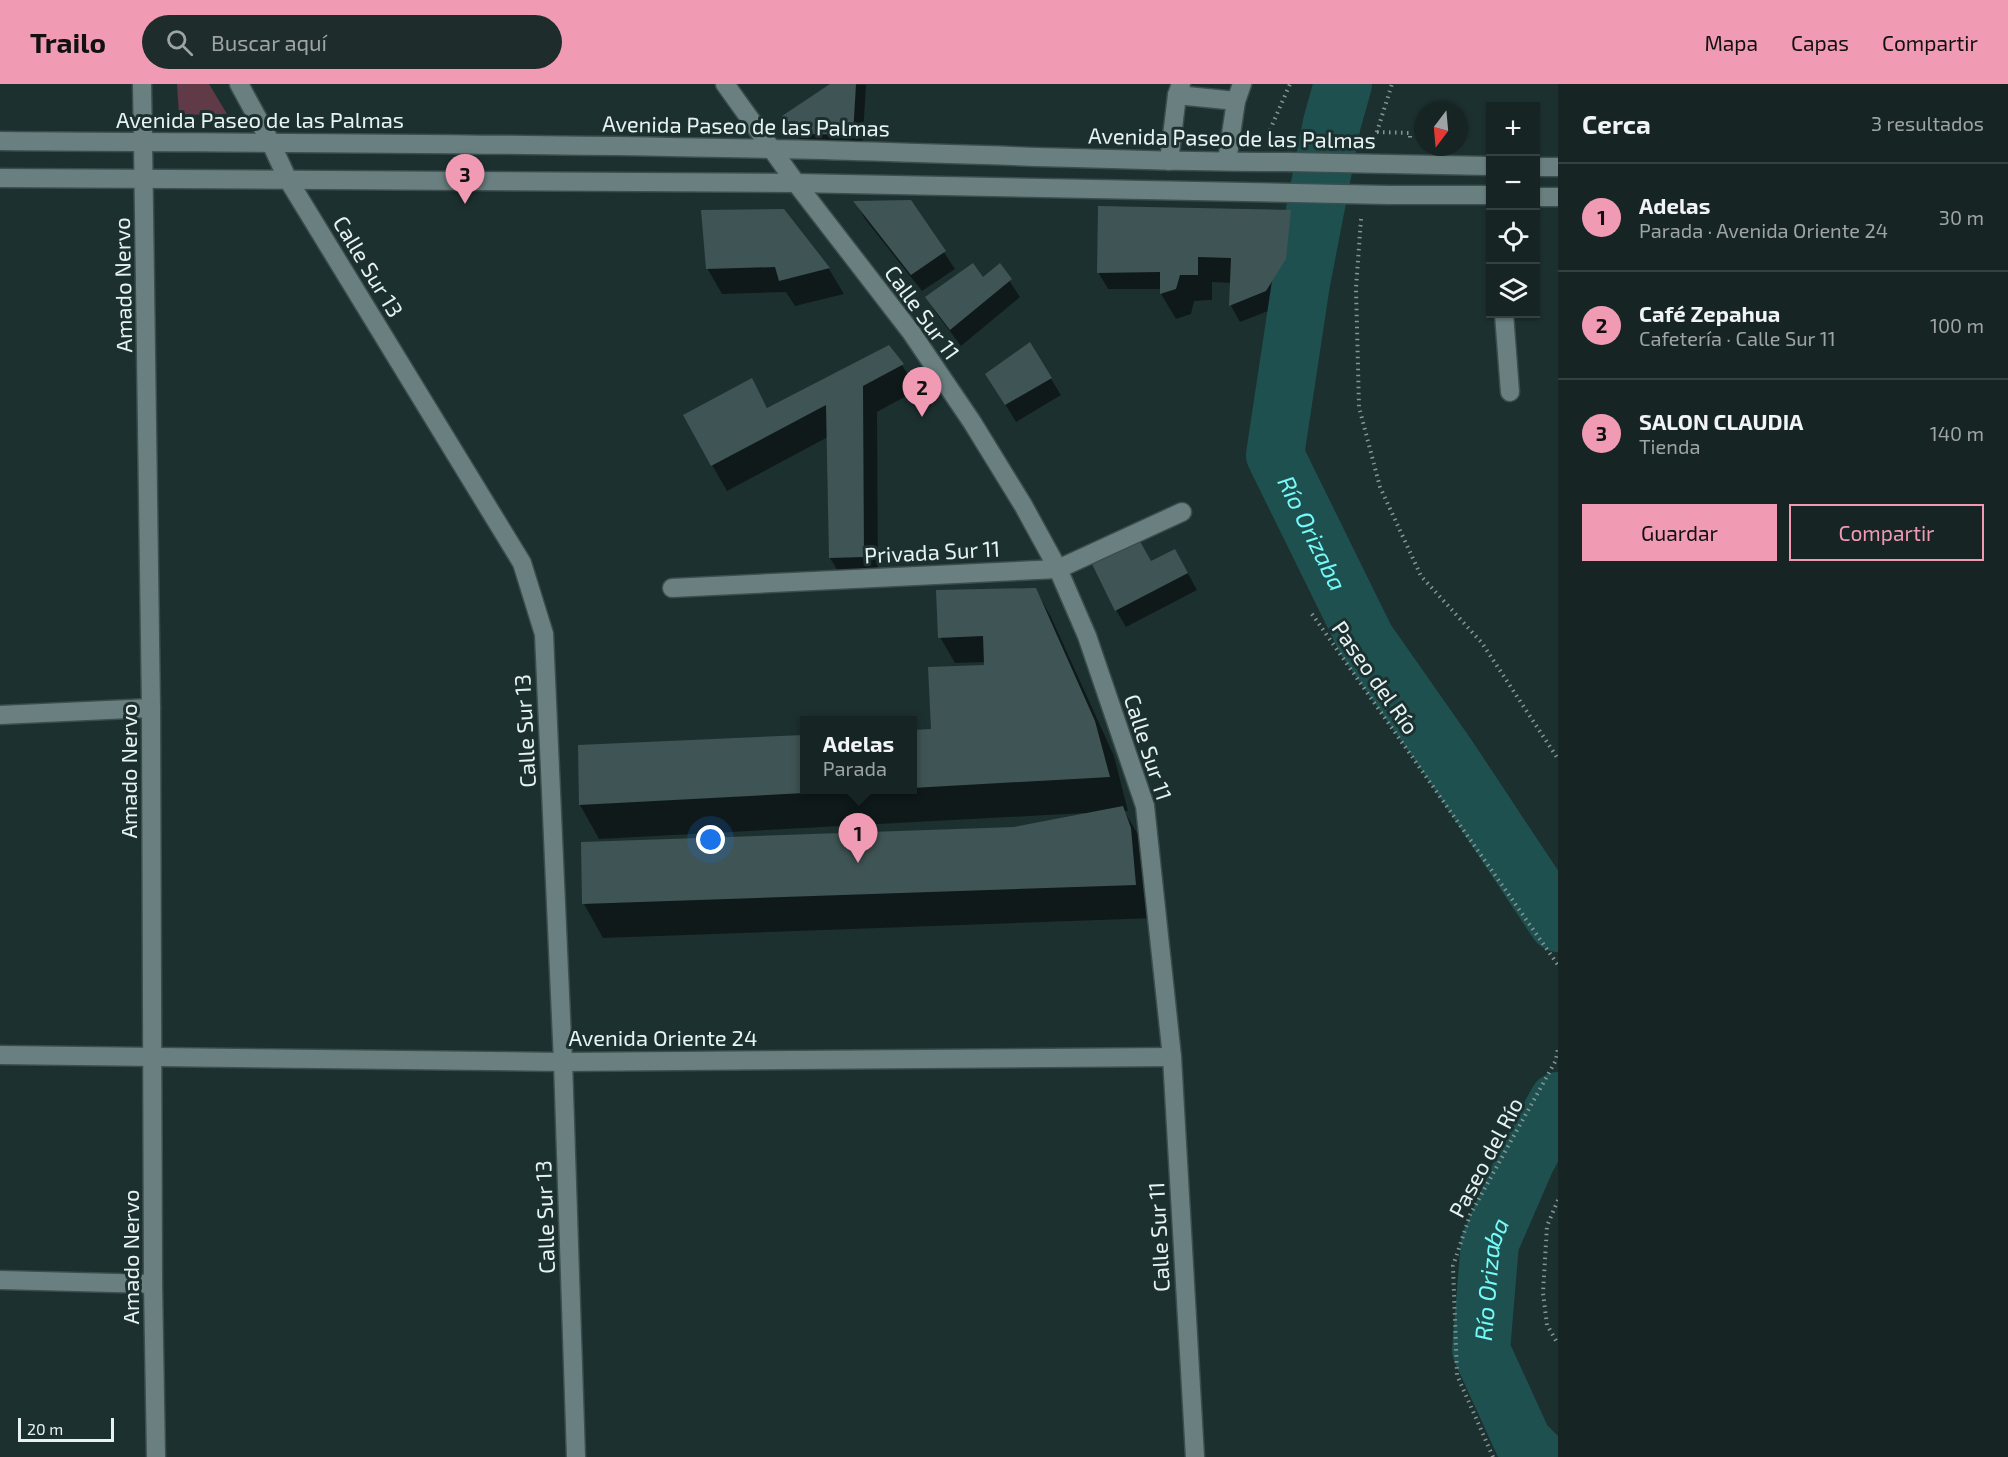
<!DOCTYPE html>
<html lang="es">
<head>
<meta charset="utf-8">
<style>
  :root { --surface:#162424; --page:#1f2c2c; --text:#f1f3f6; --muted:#9ea4a6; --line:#354141; --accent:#f19ab4 }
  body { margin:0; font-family:"Exo 2",sans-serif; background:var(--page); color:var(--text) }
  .controls { position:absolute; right:18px; top:18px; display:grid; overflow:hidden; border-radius:0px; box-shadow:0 2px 4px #0004 }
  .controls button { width:54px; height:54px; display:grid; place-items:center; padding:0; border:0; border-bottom:2px solid var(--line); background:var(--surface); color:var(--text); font:30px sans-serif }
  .compass { position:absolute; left:1414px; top:18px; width:54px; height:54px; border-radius:50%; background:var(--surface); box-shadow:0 2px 4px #0004; rotate:196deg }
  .scale { position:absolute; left:18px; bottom:15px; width:96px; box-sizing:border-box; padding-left:6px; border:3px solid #e7f3f2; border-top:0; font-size:16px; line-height:21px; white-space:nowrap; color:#e7f3f2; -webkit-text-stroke:4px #1d3030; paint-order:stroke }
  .you { position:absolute; left:711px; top:756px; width:21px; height:21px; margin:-15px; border:4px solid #fff; border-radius:50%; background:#1a73e8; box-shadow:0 0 0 9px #1a73e833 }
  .badge { display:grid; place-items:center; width:39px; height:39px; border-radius:50%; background:var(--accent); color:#111; font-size:20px; font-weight:700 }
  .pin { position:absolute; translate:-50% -50px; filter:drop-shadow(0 2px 3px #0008) }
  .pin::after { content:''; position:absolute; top:32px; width:21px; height:18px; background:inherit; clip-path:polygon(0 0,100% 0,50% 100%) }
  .popup { position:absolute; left:800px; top:632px; width:117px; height:78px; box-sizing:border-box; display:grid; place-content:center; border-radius:0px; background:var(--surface); filter:drop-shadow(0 2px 4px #0005); font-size:20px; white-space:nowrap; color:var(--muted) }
  .popup b { font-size:22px; color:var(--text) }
  .popup::after { content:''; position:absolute; left:50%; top:100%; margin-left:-12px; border:12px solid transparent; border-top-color:var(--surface) }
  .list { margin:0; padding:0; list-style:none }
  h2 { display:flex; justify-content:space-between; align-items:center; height:78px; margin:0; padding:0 24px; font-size:26px }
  h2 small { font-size:20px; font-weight:400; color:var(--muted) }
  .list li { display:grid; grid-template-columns:39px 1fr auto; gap:18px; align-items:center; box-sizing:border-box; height:108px; padding:0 24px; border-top:2px solid var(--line) }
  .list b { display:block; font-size:22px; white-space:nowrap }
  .list p { margin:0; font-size:20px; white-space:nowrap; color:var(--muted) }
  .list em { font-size:20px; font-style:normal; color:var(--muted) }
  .actions { display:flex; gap:12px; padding:18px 24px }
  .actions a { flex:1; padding:14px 0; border:2px solid var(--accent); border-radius:0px; text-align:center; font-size:21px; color:var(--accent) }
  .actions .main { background:var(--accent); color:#111 }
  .icon { flex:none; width:33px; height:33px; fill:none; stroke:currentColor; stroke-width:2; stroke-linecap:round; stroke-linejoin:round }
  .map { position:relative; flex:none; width:1558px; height:1373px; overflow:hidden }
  header { display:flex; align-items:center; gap:36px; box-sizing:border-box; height:84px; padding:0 30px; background:var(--accent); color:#111 }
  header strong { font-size:28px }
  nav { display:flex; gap:33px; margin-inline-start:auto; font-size:21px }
  .search { width:420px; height:54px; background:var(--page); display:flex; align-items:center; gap:15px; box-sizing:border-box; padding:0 21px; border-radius:33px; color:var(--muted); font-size:22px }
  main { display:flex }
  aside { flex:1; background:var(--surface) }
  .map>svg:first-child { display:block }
  .green { fill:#603a46 }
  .shadow { fill:#0007 }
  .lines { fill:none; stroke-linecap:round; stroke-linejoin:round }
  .river { stroke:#1f5050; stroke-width:58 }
  .building { fill:#3f5454 }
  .lane-casing { stroke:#3b4d4c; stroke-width:21 }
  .street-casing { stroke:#3b4d4c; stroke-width:21 }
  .secondary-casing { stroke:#3b4d4c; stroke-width:21 }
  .path { stroke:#869595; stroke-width:4; stroke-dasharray:1.5 4.5; stroke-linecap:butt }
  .lane { stroke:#6a8080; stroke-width:18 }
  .street { stroke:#6a8080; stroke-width:18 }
  .secondary { stroke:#6a8080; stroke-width:18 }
  .secondary-bridge-casing { stroke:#3b4d4c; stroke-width:21; stroke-linecap:butt }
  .secondary-bridge { stroke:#6a8080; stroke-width:18 }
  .labels { text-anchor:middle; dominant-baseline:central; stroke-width:6; stroke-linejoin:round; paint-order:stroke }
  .street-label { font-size:22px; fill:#e7f3f2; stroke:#1d3030 }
  .water-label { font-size:24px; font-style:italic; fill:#74faf9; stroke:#1d3030 }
</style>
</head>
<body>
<header>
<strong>Trailo</strong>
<div class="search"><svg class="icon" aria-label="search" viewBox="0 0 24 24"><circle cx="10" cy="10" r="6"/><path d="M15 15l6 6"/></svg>Buscar aquí</div>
<nav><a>Mapa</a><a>Capas</a><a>Compartir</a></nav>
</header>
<main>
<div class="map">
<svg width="1558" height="1373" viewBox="0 0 1558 1373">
  <rect width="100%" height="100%" fill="#1d3030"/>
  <polygon class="green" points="177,0 209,0 227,30 179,31"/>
  <g class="shadow">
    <polygon points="833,0 866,1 862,68 803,59 794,49 784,32"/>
    <polygon points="910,117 955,185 922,207 865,135 856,119"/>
    <polygon points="783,127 829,185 844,210 795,222 786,208 722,210 707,184"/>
    <polygon points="1290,128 1300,145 1295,193 1276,224 1240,238 1231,222 1232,199 1212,198 1212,216 1194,217 1191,230 1176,235 1161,210 1161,205 1108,205 1098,188"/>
    <polygon points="999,181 1020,213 961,262 937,230 927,213 982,195"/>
    <polygon points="1030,261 1061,311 1016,338 997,307"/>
    <polygon points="902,281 917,306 877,328 878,499 845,499 830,474 828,353 727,407 712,381 751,296 768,325"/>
    <polygon points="1150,479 1185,484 1197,506 1126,543 1116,526"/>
    <polygon points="1035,505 1050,531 1114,672 1128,727 1124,727 1142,757 1155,834 603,854 584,820 1084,731 1084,729 599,755 580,721 580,663 804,652 804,706 912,706 912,647 932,646 986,582 986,578 955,579 940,553"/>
  </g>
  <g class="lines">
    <g class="river">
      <path id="s1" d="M1343,0L1332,39L1301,199L1275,371L1366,556L1448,673L1558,839"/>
      <path id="s2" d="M1538,1373L1523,1358L1481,1266L1490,1159L1526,1076L1558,1017"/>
    </g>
  </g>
  <g class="building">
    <polygon points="830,0 856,0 853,51 811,50 792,42 782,32"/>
    <polygon points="911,116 946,167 911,191 853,117"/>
    <polygon points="1098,122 1291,126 1286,175 1266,207 1229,222 1231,174 1198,173 1198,191 1180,191 1176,205 1160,210 1160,188 1097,189"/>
    <polygon points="784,125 830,184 779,197 775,183 706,185 701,126"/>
    <polygon points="973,179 983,193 1000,179 1012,195 950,246 925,213"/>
    <polygon points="1030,258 1052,294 1005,321 985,290"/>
    <polygon points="889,261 904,280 863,302 864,473 829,474 826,321 711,382 683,331 752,294 767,324"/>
    <polygon points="1137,452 1151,477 1175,465 1188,489 1115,527 1090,476"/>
    <polygon points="1036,504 1095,637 1110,693 912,704 912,646 931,645 928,583 984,581 983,552 938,554 936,506"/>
    <polygon points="804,651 804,706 843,706 843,707 579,721 578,661"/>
    <polygon points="1123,722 1131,744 1136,801 582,820 581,758 1014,743"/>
  </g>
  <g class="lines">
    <g class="lane-casing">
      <g id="lane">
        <polyline points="1177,11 1236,17"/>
        <polyline points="1169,77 1177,11 1181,0"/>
        <polyline points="1227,77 1236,17 1242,0"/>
      </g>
    </g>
    <g class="street-casing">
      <g id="street">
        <polyline points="142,0 143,58"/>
        <polyline points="239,0 270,57"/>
        <polyline points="1504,230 1510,308"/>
        <polyline points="672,504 1058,485 1182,428"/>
        <polyline points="0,631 151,624"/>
        <polyline points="0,971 563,978 1172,973"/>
        <polyline points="0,1196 153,1200"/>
      </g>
    </g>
    <g class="secondary-casing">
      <g id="secondary">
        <polyline points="725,0 796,99 911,248 972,338 1023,421 1058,485 1087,552 1145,722 1172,973 1195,1373"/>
        <path d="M0,57C257,59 514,59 771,65C943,68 1116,78 1288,78"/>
        <polyline points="270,57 287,94 522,479 544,550 563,978 576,1373"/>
        <polyline points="143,58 151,624 153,1200 156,1373"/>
        <polyline points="1389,80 1490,82"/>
        <polyline points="1536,83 1558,83"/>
        <polyline points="0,94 796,99 1293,109"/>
        <polyline points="1389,111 1490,111"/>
        <polyline points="1536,113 1558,113"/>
      </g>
    </g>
    <g class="path">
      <polyline points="1377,48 1410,49 1410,57"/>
      <polyline points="1270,52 1270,46 1290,0"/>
      <polyline points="1375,54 1392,0"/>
      <polyline points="1361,135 1356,204 1359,323 1380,403 1421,492 1482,559 1558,675"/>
      <polyline points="1312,530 1558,881"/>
      <polyline points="1558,1116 1547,1142 1543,1209 1547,1241 1558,1260"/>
      <polyline points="1493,1373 1457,1291 1453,1182 1470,1131 1556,976 1558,964"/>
    </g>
    <use href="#lane" class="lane"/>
    <use href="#street" class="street"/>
    <use href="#secondary" class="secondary"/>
    <g class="secondary-bridge-casing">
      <g id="secondary-bridge">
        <polyline points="1288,78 1389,80"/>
        <polyline points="1293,109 1389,111"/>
      </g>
    </g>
    <use href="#secondary-bridge" class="secondary-bridge"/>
  </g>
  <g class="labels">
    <g class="street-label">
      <text x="260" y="35">Avenida Paseo de las Palmas</text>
      <text transform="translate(746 41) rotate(1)">Avenida Paseo de las Palmas</text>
      <text transform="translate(1232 53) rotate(1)">Avenida Paseo de las Palmas</text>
      <text transform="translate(369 182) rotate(59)">Calle Sur 13</text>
      <text transform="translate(122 201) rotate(-91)">Amado Nervo</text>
      <text transform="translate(923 228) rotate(54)">Calle Sur 11</text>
      <text transform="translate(932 467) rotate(-3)">Privada Sur 11</text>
      <text transform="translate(1376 593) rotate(55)">Paseo del Río</text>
      <text transform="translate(524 647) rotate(-93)">Calle Sur 13</text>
      <text transform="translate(1149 663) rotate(72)">Calle Sur 11</text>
      <text transform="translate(128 687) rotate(-90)">Amado Nervo</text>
      <text x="663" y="953">Avenida Oriente 24</text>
      <text transform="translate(1485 1073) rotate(-62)">Paseo del Río</text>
      <text transform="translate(544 1133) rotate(-92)">Calle Sur 13</text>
      <text transform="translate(1158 1153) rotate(-93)">Calle Sur 11</text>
      <text transform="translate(130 1173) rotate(-90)">Amado Nervo</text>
    </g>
    <g class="water-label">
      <text stroke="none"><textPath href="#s1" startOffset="464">Río Orizaba</textPath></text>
      <text stroke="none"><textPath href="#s2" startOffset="194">Río Orizaba</textPath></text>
    </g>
  </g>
</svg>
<div class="controls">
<button>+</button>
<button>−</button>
<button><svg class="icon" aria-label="locate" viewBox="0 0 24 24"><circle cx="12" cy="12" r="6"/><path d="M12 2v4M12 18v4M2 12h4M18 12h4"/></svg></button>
<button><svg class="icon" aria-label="layers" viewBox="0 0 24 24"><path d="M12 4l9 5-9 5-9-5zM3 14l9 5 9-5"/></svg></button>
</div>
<svg class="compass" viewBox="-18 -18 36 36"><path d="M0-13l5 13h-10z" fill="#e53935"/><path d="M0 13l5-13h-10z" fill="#9ea4a6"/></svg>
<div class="scale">20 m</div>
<div class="you"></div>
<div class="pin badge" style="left:858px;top:779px">1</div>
<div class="popup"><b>Adelas</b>Parada</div>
<div class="pin badge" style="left:922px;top:333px">2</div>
<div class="pin badge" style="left:465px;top:120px">3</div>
</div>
<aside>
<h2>Cerca<small>3 resultados</small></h2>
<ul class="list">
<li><span class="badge">1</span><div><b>Adelas</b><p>Parada · Avenida Oriente 24</p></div><em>30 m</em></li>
<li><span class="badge">2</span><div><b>Café Zepahua</b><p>Cafetería · Calle Sur 11</p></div><em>100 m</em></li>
<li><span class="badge">3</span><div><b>SALON CLAUDIA</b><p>Tienda</p></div><em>140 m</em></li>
</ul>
<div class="actions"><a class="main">Guardar</a><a>Compartir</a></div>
</aside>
</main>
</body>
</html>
